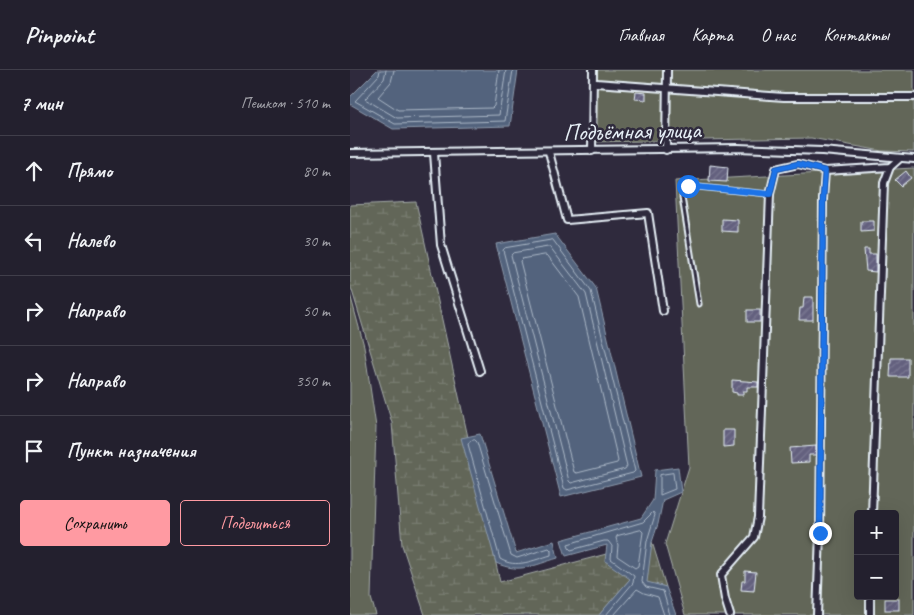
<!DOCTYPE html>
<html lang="ru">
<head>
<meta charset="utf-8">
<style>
  :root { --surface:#23202e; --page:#2f2d3a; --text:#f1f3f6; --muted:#a3a3aa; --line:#403e4a; --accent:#ff9aa2 }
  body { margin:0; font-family:Caveat,sans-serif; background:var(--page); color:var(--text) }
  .controls { position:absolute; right:15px; bottom:15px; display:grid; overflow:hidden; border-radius:5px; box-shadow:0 5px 20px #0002 }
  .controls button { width:45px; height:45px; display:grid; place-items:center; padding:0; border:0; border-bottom:1px solid var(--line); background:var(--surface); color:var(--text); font:25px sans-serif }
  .stop { position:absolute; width:15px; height:15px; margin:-11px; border:4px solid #1a73e8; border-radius:50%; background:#fff }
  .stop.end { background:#1a73e8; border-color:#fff; box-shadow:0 1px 5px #0008 }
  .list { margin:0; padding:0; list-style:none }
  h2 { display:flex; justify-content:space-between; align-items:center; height:65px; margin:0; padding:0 20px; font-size:21px }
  h2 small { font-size:16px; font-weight:400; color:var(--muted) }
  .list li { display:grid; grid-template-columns:32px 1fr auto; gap:15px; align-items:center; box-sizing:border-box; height:70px; padding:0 20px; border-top:1px solid var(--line) }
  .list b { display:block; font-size:19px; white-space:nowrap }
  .list em { font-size:16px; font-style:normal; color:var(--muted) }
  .actions { display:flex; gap:10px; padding:15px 20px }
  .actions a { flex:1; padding:11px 0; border:1px solid var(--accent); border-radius:5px; text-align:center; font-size:18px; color:var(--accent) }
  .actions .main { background:var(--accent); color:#111 }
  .icon { flex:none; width:28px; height:28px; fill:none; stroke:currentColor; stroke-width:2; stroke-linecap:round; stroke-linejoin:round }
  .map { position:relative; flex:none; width:564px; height:545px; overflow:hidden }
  header { display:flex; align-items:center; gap:30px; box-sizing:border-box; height:70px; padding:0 25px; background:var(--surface); border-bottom:1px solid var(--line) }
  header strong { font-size:24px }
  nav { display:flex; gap:28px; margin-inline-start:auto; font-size:18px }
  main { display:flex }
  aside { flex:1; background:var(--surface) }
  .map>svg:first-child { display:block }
  .green { fill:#626658; stroke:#a5aca8; fill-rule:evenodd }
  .wetland { fill:url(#wetland-marsh); stroke:#a5aca8 }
  .water { fill:#52637d; stroke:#8e9cae }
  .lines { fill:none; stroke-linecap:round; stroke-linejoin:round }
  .shore { stroke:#acb8c7; stroke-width:1 }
  .building { fill:url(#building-hatch); stroke:#e8f1f8 }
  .lane-casing { stroke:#e8f1f8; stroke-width:7 }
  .street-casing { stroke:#e8f1f8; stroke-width:10 }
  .lane { stroke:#2f2a3d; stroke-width:3 }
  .street { stroke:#2f2a3d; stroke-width:6 }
  .route { stroke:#1a73e8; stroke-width:6 }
  .labels { text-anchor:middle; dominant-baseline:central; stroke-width:5; stroke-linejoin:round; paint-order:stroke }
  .street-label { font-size:24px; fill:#e8f1f8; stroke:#2f2a3d }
</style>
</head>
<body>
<header>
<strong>Pinpoint</strong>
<nav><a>Главная</a><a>Карта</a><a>О нас</a><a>Контакты</a></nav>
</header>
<main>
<aside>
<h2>7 мин<small>Пешком · 510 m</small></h2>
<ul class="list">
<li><svg class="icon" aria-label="ahead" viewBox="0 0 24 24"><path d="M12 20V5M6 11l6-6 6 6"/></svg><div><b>Прямо</b></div><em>80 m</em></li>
<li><svg class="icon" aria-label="left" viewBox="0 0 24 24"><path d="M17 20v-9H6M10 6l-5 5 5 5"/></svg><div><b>Налево</b></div><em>30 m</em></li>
<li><svg class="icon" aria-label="right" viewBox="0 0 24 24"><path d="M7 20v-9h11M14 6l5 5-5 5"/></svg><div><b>Направо</b></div><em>50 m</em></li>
<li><svg class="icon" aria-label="right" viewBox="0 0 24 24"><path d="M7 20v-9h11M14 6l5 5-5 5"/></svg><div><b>Направо</b></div><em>350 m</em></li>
<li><svg class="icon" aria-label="arrive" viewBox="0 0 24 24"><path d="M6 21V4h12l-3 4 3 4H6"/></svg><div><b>Пункт назначения</b></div></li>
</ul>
<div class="actions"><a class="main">Сохранить</a><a>Поделиться</a></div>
</aside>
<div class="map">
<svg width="564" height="545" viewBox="0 0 564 545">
  <defs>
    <pattern id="wetland-marsh" width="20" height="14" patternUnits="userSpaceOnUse" patternTransform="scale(1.25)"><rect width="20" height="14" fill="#626658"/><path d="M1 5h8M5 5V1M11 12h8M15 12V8" fill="none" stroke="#787c71"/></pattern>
    <pattern id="building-hatch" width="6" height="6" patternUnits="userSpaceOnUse" patternTransform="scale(1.25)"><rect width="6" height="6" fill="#63607e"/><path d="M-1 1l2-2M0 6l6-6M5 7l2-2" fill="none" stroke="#797791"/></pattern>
  </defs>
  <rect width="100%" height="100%" fill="#2f2a3d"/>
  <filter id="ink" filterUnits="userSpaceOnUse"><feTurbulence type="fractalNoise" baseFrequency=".02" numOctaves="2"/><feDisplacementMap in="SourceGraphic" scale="10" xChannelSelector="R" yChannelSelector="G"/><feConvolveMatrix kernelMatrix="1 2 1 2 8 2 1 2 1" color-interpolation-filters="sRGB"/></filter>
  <g filter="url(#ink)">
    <g class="green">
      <polygon points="242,0 564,0 564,82 532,81 461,68 241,72"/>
      <path d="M564,98V545H335L315,474L339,397L325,111ZM508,444H545V526H508Z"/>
      <polygon points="0,224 14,276 26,357 21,528 26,545 0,545"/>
    </g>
    <polygon class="wetland" points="66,132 150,512 302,472 316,517 280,509 249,545 75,545 52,475 42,353 0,214 0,135"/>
    <g class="water">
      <polygon points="27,0 168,0 160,56 43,59 0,34 0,27"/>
      <polygon points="205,164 246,218 291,407 211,427 146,174"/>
      <path d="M130,364L166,483L204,471L208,488C184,495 170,504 146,493L111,368Z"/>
      <polygon points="328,397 331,422 313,430 308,454 302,472 297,512 316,517 326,545 249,545 280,509 255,491 257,475 216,486 211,470 291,448 303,430 305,400"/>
    </g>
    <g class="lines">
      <g class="shore">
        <polyline points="30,0 29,5 5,31 45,54 155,51 163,0"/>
        <polyline points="36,0 34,9 15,29 47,48 149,45 156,0"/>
        <polyline points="44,0 41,12 28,27 48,40 142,38 144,36 149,0"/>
        <polygon points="203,170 241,221 285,401 283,403 217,420 214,418 153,180 155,178"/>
        <polygon points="200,177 236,224 277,396 275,399 221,413 219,411 161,185 163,183"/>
        <polygon points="195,185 198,186 229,227 268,391 267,393 227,403 224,402 170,191 172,189"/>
        <path d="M125,370L127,372L161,485L167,488L199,478L201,480V485C184,490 166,499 150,489L118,374L120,371Z"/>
        <polygon points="323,403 325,419 310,425 310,405"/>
        <polygon points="291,460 293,462 288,496 285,498 267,486 268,475 266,468 267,466"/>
        <polyline points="256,545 283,513 284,506 261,489 262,476 258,471 254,471 221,480 219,478 218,474 293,452 303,442 305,445 297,471 292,512 296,517 313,521 320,545"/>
        <polyline points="264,545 287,519 294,523 308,527 314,545"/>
      </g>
    </g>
    <g class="building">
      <polygon points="286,22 296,23 296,30 285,29"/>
      <polygon points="360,95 378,97 377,112 359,111"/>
      <polygon points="556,101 561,108 551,116 545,110"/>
      <polygon points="372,149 388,150 388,162 372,161"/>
      <polygon points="511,151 524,151 524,161 511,162"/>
      <polygon points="514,179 519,179 519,184 526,184 526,202 516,201"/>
      <polygon points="454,227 463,227 463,250 449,250 450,238 453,238"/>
      <rect x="397" y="240" width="13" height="12"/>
      <polygon points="541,288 558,288 558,307 540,307"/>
      <polygon points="382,310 408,312 408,317 397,317 397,321 393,321 393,325 387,325 387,323 382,322"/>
      <polygon points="373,360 384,360 384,376 373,377"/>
      <polygon points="466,376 466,385 459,385 459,392 441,393 440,378"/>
      <polygon points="395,501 406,502 404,521 391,520 392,511 395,511"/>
      <rect x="535" y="529" width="14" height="11"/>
    </g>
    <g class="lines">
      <g class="lane-casing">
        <polyline id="lane" points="349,234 332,127 338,116 419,124"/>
      </g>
      <g class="street-casing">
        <g id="street">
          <polyline points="246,13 434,27 564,27"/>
          <polyline points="316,80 317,0"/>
          <polyline points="242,81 243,0"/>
          <polyline points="199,82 217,150 298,143 313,241"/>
          <polyline points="0,83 388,78 472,81 564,89"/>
          <polyline points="84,83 91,175 130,301"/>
          <polyline points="522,444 534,113 540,97"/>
          <polyline points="380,545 375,529 371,505 404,467 408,447 420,124 426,99 448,94 475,101 540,97 549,89"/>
          <polyline points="467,545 470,463 473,129 475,101"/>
          <polyline points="520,545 520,526"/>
        </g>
      </g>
      <use href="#lane" class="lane"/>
      <use href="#street" class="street"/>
    </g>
  </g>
  <g class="lines" filter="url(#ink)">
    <polyline class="route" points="338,116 420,124 426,99 448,94 475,101 473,129 470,463"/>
  </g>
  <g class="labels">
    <g class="street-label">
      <text transform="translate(282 61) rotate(-1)">Подъёмная улица</text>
    </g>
  </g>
</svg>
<div class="controls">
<button>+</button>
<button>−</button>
</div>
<div class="stop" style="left:338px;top:116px"></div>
<div class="stop end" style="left:470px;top:463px"></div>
</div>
</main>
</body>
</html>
